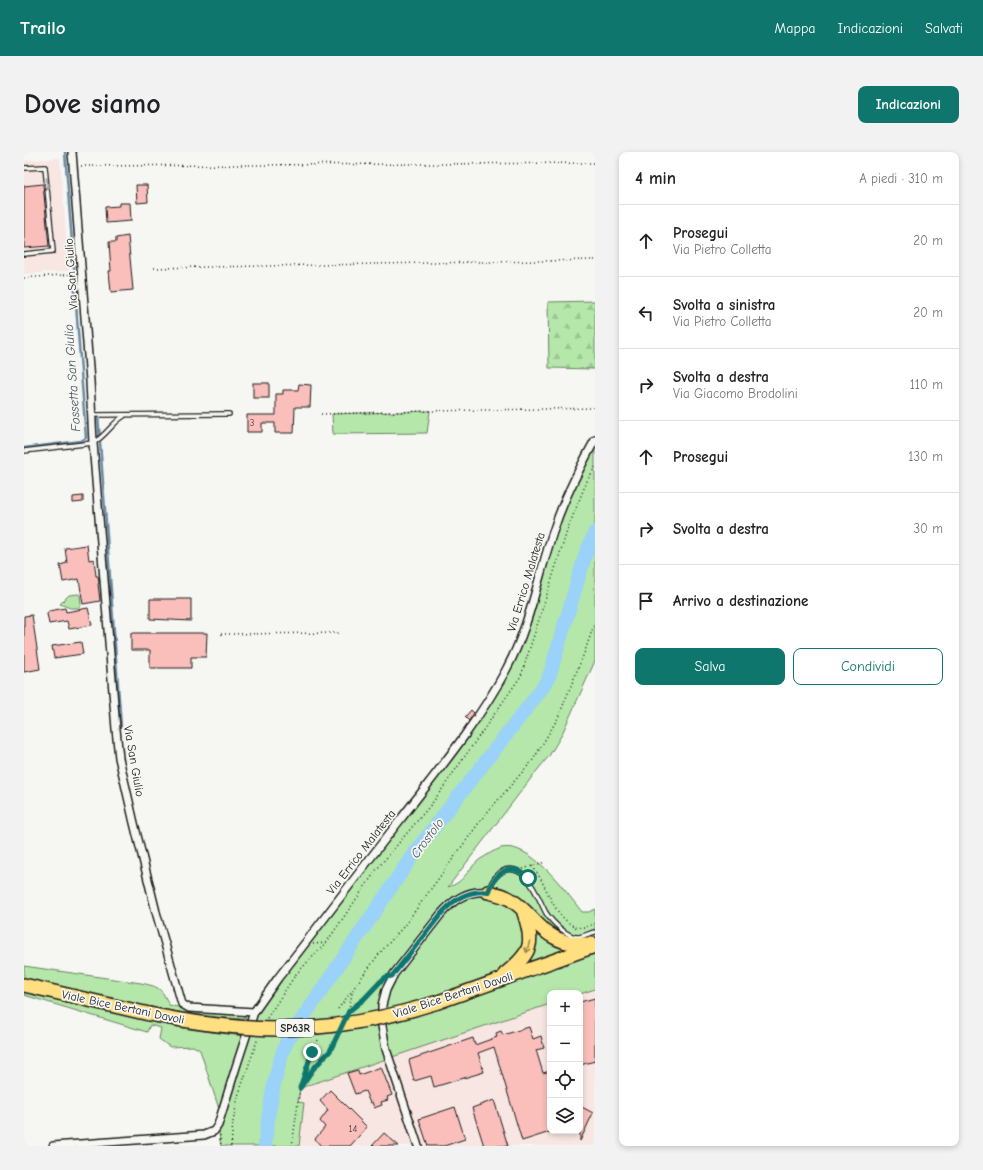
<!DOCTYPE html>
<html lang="it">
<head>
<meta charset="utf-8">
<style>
  :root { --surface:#fff; --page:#f2f2f2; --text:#202124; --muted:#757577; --line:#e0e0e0; --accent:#0f766e }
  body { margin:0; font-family:"Comic Neue",sans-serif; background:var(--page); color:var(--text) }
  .controls { position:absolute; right:12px; bottom:12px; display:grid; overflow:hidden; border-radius:8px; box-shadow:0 2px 6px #0003 }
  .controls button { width:36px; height:36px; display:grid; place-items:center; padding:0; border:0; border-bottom:1px solid var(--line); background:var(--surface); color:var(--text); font:20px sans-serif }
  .stop { position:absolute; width:12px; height:12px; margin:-9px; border:3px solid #0f766e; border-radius:50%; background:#fff }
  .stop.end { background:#0f766e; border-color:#fff; box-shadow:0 1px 4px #0008 }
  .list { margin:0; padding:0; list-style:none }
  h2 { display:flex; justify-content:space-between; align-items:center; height:52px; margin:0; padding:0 16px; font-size:17px }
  h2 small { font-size:13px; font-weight:400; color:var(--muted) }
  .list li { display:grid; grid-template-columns:26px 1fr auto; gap:12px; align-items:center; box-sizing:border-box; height:72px; padding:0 16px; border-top:1px solid var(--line) }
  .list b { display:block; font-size:15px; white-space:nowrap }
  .list p { margin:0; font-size:13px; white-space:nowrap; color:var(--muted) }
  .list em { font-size:13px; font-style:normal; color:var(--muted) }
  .actions { display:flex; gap:8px; padding:12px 16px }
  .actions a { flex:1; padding:9px 0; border:1px solid var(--accent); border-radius:8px; text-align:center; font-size:14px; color:var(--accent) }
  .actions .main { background:var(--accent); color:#fff }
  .icon { flex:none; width:22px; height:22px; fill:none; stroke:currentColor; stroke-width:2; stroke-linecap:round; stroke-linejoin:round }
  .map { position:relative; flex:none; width:571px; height:994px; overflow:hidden; border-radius:8px }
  header { display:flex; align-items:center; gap:24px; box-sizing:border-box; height:56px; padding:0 20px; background:var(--accent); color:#fff }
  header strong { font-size:19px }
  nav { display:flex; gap:22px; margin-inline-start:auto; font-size:14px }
  .intro { display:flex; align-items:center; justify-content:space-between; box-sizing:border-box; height:96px; padding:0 24px }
  h1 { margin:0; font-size:28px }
  .button { padding:10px 18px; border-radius:8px; background:var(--accent); color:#fff; font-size:14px; font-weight:700 }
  main { display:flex; gap:24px; padding:0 24px }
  aside { flex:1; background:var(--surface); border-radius:8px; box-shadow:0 2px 6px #0003 }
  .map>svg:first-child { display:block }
  .built { fill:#f8e6e2 }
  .grass { fill:#b4e7a9; stroke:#688262 }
  .forest { fill:url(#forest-firs); stroke:#688262 }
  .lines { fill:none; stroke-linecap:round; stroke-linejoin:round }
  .stream { stroke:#6889a1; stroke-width:2.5 }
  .river { stroke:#9ad2fa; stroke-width:14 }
  .building { fill:#fbbfbb; stroke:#1c1c1c }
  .lane-casing { stroke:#1c1c1c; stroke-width:6 }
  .street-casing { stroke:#1c1c1c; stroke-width:10 }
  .highway-casing { stroke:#1c1c1c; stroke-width:16 }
  .path { stroke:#1c1c1c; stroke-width:1.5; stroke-dasharray:1 3; stroke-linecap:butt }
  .lane { stroke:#f6f6f2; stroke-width:3.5 }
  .street { stroke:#f6f6f2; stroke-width:7 }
  .highway { stroke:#ffdf80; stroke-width:13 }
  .highway-bridge-casing { stroke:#1c1c1c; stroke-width:16; stroke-linecap:butt }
  .highway-bridge { stroke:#ffdf80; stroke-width:13 }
  .oneway { stroke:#949492 }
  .oneway2 { stroke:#998753 }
  .route { stroke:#0f766e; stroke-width:5 }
  .labels { text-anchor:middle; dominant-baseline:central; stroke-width:3.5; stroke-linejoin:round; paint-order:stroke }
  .number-label { font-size:10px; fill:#544544 }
  .shield { fill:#f6f6f2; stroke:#5d5d5c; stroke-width:1 }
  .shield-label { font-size:11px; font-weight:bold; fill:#1c1c1c }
  .street-label { font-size:12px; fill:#1c1c1c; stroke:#f6f6f2 }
  .water-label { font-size:13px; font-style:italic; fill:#42535f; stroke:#f6f6f2 }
</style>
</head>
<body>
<header>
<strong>Trailo</strong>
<nav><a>Mappa</a><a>Indicazioni</a><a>Salvati</a></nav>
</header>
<div class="intro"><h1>Dove siamo</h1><a class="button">Indicazioni</a></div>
<main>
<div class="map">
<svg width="571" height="994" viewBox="0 0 571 994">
  <defs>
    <pattern id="forest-firs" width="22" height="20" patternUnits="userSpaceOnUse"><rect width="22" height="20" fill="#b4e7a9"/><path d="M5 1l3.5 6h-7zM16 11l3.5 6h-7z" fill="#9ac691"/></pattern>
  </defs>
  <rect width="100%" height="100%" fill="#f6f6f2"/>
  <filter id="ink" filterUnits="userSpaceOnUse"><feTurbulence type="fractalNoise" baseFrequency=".025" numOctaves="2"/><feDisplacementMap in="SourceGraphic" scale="8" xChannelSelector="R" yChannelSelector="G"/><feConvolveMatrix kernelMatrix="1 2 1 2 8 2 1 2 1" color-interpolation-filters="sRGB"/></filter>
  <g filter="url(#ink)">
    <g class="built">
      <polygon points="36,6 45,119 0,122 0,9"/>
      <polygon points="571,837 571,994 267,994 276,936 526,852 526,979 556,979 556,842"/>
    </g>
    <g class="grass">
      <polygon points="406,259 403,281 309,282 308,262"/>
      <path d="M571,291V509L537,584L525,604L511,621L424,735C440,731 443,718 455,708C459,705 464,703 468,700C471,699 474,697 477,696C507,689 542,740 558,760H565L571,757V837L556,842V841H526V852L276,936L274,950L280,951L275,994H197L195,982L230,864L333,725L485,517L531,377Z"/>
      <polygon points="54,442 56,443 57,453 55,456 46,456 36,452 45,443"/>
      <path d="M0,814L117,831C136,835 137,836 145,853L162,857L222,864L221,867C146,863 73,844 0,826Z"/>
      <polygon points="0,840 121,868 164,877 219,884 199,954 195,957 176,898 169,894 146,895 135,887 137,876 126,873 123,880 0,843"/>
    </g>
    <polygon class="forest" points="571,149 571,217 525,216 524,150"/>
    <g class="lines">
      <g class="stream">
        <polyline points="41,0 50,116"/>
        <polyline points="74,263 97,574"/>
        <polyline points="0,296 57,289 62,286 50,126"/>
      </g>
      <path class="river" d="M241,994C245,958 249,925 262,891L391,700L517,538L525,525L561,404L571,380"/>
    </g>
    <g class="building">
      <polygon points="19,32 25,94 0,96 0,34"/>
      <polygon points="112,33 123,33 124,50 113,51"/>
      <polygon points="95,51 106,51 107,69 82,71 81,55 95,54"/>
      <polygon points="104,84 109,138 87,140 85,119 87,119 85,90 92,90 92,86"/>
      <rect x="229" y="231" width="16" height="15"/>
      <polygon points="275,232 287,233 286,255 271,255 270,281 251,281 251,271 238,271 238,280 223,280 223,263 252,263 252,242 259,242 259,238 274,238"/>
      <polygon points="59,344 59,350 49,351 49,345"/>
      <polygon points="63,393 65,408 70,407 72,424 74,424 75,431 74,432 76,449 59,452 55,427 39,430 36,413 43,411 41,396"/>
      <polygon points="126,447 167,447 167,469 126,467"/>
      <polygon points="41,456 42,460 64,456 68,473 45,477 43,469 25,472 23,462 25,459"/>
      <polygon points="8,463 16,517 0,520 0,464"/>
      <polygon points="107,481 183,481 182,505 167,505 167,516 126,516 126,498 107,498"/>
      <polygon points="57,490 59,502 30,506 28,494"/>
      <polygon points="447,558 450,561 445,569 441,565"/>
      <polygon points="571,846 571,909 556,913 556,850"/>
      <polygon points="505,875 509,887 517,884 520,896 512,898 519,921 526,919 526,980 498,989 470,895 454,901 460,920 410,935 407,924 390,929 385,908 449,886 451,893 473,885 472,881 477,879 479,883"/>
      <polygon points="357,915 368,943 363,945 364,948 357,950 358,953 350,956 348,950 346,951 341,939 331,942 323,921 334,918 335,923"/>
      <polygon points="306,938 343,975 326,994 297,994 291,987 301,975 296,969 304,958 296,949"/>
      <polygon points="470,948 484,994 460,994 448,956"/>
      <polygon points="556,954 569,961 556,989"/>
      <polygon points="431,955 441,987 420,994 404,994 395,967"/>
      <polygon points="360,981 375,994 348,994"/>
    </g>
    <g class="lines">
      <g class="lane-casing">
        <g id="lane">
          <polyline points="0,16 21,15 29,99 0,102"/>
          <polyline points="68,263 205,262"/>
          <path d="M0,299L69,291C82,284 88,271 100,264"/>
          <path d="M465,737C468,729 473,721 481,718C503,712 514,746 522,761C528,770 544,786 555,785C561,784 566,781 571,780"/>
        </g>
      </g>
      <g class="street-casing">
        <g id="street">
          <polyline points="48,0 66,229 69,291 92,577 95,606 110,671 132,760 158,852 165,856 230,860"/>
          <path d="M29,994L180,983L190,979L194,973L212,915L230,860L254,826C295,774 335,720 376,668C413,620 453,572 482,518C506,474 514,424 530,377C540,346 555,317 571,288"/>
          <path d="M394,994L362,897L358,874V853L362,838L370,822L417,762C430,747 444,738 464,740"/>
        </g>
      </g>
      <g class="highway-casing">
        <g id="highway">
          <path d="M464,740C473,742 483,744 490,750C505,760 514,777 530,785C542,792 555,792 569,792"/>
          <path d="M481,822C507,801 511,793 500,761"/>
          <polyline points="0,833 125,862"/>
          <polyline points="414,850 571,794"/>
        </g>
      </g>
      <g class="path">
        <polyline points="57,14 571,11"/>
        <polyline points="130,116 571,108"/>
        <polyline points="0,126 50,122"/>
        <polyline points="297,262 406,259 571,256"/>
        <polyline points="197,482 316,481"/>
        <path d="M508,714C525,735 527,763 553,776L560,775L571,772"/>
        <polyline points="499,717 521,710"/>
        <polyline points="289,792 302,791"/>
        <polyline points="314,857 328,839"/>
        <polyline points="325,859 340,847 359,827"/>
        <polyline points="324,862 329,837 355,802 380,774 460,664 509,608 534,566 561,499 571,470"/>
        <polyline points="243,866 272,822 302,791 353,717 409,650 497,524 544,376 563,329 571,315"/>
        <polyline points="277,934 288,900 295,886"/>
        <polyline points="196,983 197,994"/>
        <polyline points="207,994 209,970 214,944 234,886"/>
        <polyline points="268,994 276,936 289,917 306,899 314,883"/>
      </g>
      <use href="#lane" class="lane"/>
      <use href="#street" class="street"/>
      <use href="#highway" class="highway"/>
      <g class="highway-bridge-casing">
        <path id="highway-bridge" d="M125,862C169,871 213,877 258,877C312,876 364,866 414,850"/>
      </g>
      <use href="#highway-bridge" class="highway-bridge"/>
    </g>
    <defs><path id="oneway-shaft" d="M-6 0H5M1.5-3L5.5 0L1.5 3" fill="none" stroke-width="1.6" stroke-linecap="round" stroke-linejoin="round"/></defs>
    <use class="oneway" href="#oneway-shaft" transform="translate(23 32) rotate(85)"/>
    <use class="oneway2" href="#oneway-shaft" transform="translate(504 795) rotate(106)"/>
  </g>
  <g class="lines" filter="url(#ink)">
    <path class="route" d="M288,900L276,936L289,917L306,899L325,859L340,847L356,830L362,825L368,824L417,762C430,747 444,738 464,740C471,721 486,708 504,726"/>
  </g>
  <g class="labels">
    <g class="number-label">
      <text x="228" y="271">3</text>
      <text x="329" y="977">14</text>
    </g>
    <rect class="shield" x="252" y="867" width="38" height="18" rx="3"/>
    <g class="shield-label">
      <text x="271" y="876">SP63R</text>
    </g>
    <g class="street-label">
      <text transform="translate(47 122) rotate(-94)">Via San Giulio</text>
      <text transform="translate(502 430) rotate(-73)">Via Errico Malatesta</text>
      <text transform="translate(110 609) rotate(80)">Via San Giulio</text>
      <text transform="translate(337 700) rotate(-52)">Via Errico Malatesta</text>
      <text transform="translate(429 843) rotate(-18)">Viale Bice Bertani Davoli</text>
      <text transform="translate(99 855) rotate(12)">Viale Bice Bertani Davoli</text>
    </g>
    <g class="water-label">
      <text transform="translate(48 226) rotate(-94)">Fossetta San Giulio</text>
      <text transform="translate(403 686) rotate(-53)">Crostolo</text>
    </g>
  </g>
</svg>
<div class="controls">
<button>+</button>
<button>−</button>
<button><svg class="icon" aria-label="locate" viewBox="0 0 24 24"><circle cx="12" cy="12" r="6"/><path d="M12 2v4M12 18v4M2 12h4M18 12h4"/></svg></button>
<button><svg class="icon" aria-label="layers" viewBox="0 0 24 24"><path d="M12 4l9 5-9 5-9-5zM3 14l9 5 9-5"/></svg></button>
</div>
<div class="stop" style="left:504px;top:726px"></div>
<div class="stop end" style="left:288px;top:900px"></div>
</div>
<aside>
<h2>4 min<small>A piedi · 310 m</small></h2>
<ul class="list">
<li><svg class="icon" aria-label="ahead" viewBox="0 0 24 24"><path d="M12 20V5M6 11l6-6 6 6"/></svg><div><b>Prosegui</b><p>Via Pietro Colletta</p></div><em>20 m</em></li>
<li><svg class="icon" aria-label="left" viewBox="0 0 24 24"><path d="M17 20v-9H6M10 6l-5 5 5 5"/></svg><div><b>Svolta a sinistra</b><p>Via Pietro Colletta</p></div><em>20 m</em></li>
<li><svg class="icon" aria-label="right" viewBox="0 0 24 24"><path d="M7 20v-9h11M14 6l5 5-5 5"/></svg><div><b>Svolta a destra</b><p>Via Giacomo Brodolini</p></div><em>110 m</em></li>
<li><svg class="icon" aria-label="ahead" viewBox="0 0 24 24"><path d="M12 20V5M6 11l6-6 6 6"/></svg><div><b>Prosegui</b></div><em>130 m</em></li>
<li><svg class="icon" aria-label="right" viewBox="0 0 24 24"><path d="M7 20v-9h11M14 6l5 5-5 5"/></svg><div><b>Svolta a destra</b></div><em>30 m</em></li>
<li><svg class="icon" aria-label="arrive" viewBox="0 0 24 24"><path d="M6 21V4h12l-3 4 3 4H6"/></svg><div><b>Arrivo a destinazione</b></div></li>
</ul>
<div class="actions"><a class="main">Salva</a><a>Condividi</a></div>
</aside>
</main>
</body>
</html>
